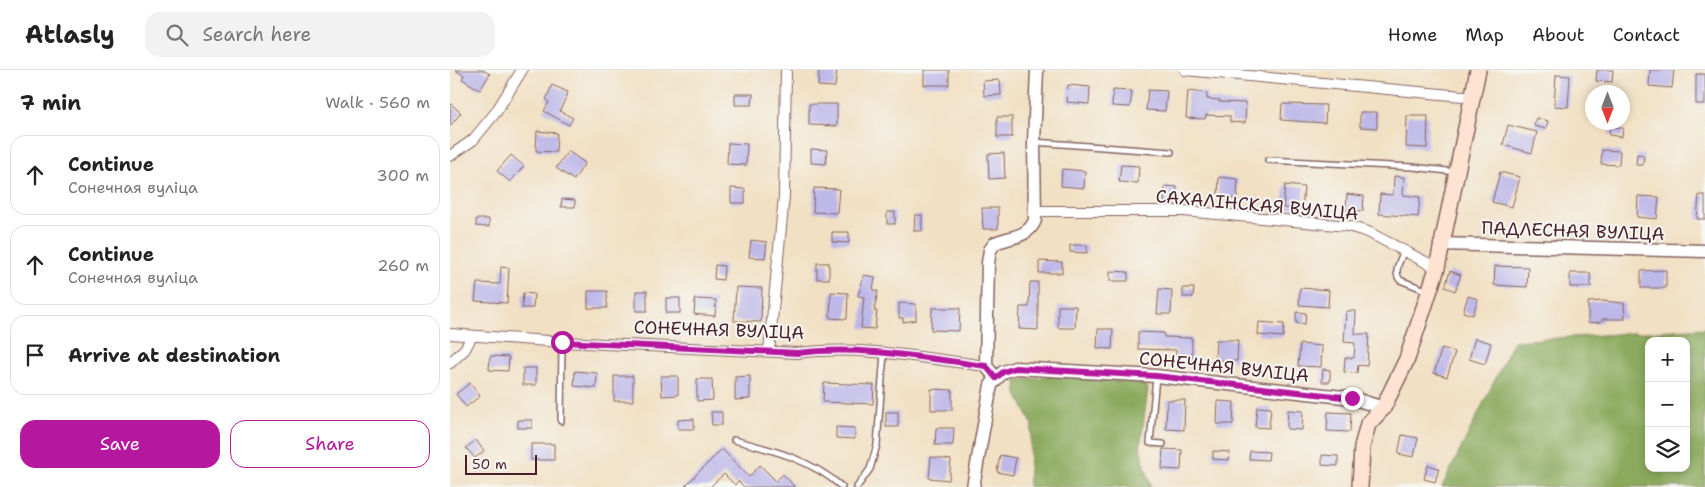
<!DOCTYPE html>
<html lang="en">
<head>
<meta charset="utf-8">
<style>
  :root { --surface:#fff; --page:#f2f2f2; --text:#222; --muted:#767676; --line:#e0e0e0; --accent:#b5179e }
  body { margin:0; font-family:"Shantell Sans",sans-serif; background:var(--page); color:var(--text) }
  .controls { position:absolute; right:15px; bottom:15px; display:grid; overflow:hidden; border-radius:10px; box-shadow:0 2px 8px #0003 }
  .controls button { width:45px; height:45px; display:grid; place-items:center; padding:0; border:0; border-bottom:1px solid var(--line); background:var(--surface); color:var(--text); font:25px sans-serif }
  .compass { position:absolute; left:1135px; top:15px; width:45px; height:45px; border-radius:50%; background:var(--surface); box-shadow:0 2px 8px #0003; rotate:180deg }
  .scale { position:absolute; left:15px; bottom:12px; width:72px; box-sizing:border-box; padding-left:5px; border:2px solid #4a1f2b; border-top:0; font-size:14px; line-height:18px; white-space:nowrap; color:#4a1f2b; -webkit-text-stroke:4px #f6f6f2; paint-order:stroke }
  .stop { position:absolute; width:15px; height:15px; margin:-11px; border:4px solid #b5179e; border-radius:50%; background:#fff }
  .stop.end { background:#b5179e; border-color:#fff; box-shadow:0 1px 5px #0008 }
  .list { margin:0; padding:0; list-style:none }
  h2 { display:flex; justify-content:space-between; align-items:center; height:65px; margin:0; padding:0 20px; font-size:21px }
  h2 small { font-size:16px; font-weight:400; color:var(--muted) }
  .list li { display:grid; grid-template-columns:32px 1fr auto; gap:15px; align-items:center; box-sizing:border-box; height:80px; margin:0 10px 10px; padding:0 10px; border:1px solid var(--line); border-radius:15px }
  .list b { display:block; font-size:19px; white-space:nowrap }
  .list p { margin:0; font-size:16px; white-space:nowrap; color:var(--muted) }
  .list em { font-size:16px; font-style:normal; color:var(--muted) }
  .actions { display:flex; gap:10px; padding:15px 20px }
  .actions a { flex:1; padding:11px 0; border:1px solid var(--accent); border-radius:15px; text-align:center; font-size:18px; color:var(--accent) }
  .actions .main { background:var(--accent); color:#fff }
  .icon { flex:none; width:28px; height:28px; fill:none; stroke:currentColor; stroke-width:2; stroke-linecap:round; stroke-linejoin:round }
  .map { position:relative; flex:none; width:1255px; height:417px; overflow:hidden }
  header { display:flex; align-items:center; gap:30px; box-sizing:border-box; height:70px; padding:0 25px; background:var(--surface); border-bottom:1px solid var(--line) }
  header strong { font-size:24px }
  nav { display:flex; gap:28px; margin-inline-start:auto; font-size:18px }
  .search { width:350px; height:45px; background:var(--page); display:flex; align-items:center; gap:12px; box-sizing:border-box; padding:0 18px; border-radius:15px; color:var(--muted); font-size:19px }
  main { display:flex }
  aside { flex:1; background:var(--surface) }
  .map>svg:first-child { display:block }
  .forest { fill:#8baa5d; stroke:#6a6444; fill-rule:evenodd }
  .building { fill:#beb8e8 }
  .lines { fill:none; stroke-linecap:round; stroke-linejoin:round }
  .service-casing { stroke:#846360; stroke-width:8 }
  .minor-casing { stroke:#846360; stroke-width:12 }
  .tertiary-casing { stroke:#846360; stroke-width:15 }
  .secondary-casing { stroke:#846360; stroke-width:18 }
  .service { stroke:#fff; stroke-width:5 }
  .minor { stroke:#fff; stroke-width:10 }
  .tertiary { stroke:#fff; stroke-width:12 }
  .secondary { stroke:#fee3d2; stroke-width:15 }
  .route { stroke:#b5179e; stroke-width:6 }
  .labels { text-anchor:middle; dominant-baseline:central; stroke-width:4; stroke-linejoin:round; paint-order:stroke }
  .street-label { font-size:18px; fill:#4a1f2b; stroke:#f6f6f2 }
</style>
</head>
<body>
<header>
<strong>Atlasly</strong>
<div class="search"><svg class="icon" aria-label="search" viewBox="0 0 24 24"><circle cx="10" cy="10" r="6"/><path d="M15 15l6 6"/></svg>Search here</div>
<nav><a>Home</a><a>Map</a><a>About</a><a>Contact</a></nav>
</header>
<main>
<aside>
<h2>7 min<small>Walk · 560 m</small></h2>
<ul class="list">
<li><svg class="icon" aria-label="ahead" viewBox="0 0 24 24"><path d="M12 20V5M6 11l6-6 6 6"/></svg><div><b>Continue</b><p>Сонечная вуліца</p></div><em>300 m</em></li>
<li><svg class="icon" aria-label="ahead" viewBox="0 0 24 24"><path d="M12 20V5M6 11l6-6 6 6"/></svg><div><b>Continue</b><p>Сонечная вуліца</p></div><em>260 m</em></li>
<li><svg class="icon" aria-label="arrive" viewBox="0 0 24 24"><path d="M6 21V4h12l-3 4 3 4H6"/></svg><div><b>Arrive at destination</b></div></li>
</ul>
<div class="actions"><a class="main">Save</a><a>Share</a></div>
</aside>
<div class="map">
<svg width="1255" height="417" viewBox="0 0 1255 417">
  <rect width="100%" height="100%" fill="#f6f6f2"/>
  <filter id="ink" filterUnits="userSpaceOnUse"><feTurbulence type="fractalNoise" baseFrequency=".02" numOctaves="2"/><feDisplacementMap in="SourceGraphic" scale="10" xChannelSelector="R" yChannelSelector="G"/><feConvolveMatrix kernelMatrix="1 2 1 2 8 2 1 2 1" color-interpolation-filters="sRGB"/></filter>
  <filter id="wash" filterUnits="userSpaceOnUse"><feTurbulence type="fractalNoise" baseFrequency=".0096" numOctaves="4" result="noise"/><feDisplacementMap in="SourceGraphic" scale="20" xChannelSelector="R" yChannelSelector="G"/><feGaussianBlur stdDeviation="1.12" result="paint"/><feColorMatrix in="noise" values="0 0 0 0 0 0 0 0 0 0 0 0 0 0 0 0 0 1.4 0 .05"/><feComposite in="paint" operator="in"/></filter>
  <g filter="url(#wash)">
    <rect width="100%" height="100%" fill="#f1e0c3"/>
    <g class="forest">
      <path d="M1255,258V417H992L1064,271ZM1199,271H1236V398H1199Z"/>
      <polygon points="599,306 693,313 698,319 690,378 701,417 578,417 582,354 567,324 566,311"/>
    </g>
    <g id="blocks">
      <g class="building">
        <polygon points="5,0 33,0 40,4 30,20 12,9 14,5"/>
        <polygon points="369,0 387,0 385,17 368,16"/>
        <rect x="474" y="0" width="25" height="15"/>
        <polygon points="1147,0 1163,0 1162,12 1146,11"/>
        <polygon points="1200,0 1224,0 1222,18 1199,16"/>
        <rect x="1246" y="4" width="9" height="30"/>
        <polygon points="1106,5 1120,6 1118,37 1104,36"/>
        <polygon points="550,10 551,25 534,26 533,11"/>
        <polygon points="102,15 118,22 110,41 123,48 119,55 94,41 99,32 96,30"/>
        <polygon points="618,15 640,17 639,34 617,32"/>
        <polygon points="663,20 682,21 680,37 662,36"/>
        <polygon points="698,20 717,21 715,41 696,40"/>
        <polygon points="738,21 757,23 757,29 770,30 769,32 796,33 795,53 780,52 780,46 756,45 755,49 736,48"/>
        <polygon points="285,24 303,24 302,35 285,35"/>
        <polygon points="0,33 11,43 0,56"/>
        <polygon points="359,34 387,34 387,56 359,55"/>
        <polygon points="832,34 876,35 875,53 831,50"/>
        <polygon points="910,42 927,42 927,58 910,57"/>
        <polygon points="957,46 978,46 977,78 956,77"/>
        <rect x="547" y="47" width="15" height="20"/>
        <polygon points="1086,48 1098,51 1096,59 1084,56"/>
        <polygon points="1058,55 1087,62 1082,83 1053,75"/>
        <polygon points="1160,57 1173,58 1172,67 1159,65"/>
        <polygon points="87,61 107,63 106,82 86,81"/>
        <polygon points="278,73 297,74 296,95 277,94"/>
        <polygon points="361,79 377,80 376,94 361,93"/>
        <polygon points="1152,80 1170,81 1169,95 1151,94"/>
        <polygon points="118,81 135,93 124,110 106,98"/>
        <polygon points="554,83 555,108 539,109 538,84"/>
        <polygon points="1187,84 1194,85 1193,95 1186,95"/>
        <polygon points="61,85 74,96 60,112 47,101"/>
        <polygon points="671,95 689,96 688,113 669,112"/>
        <polygon points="612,99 635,101 634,118 611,116"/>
        <polygon points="1050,102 1070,107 1062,137 1042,132"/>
        <polygon points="944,106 954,107 953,125 970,127 968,147 929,144 930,124 943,125"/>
        <polygon points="769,107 788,109 787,129 768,127"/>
        <polygon points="835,115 854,117 852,139 833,138"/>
        <polygon points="715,116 727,117 726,133 714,132"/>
        <polygon points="281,118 295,119 295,133 281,133"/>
        <polygon points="364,118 389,119 387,143 363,142"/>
        <polygon points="897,124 914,126 913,141 896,140"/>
        <polygon points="1249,125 1255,125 1255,149 1247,149"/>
        <polygon points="1188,126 1209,127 1207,149 1187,147"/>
        <polygon points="112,129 125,130 125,137 111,137"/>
        <polygon points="532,138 548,138 548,159 533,159"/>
        <rect x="437" y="142" width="8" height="12"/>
        <polygon points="465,145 472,145 472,161 464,161"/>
        <polygon points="26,149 39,149 39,157 26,156"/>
        <polygon points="382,162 399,162 399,173 382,172"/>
        <polygon points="301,170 317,172 315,188 299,187"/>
        <polygon points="620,175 637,175 637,183 620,182"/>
        <polygon points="589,191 612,192 612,203 589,203"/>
        <rect x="367" y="193" width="12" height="16"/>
        <polygon points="265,195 274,196 273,210 264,209"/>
        <polygon points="1045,196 1078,197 1077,217 1044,215"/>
        <polygon points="51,197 59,198 57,233 25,231 27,213 50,214"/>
        <polygon points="1216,200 1216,218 1191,218 1191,201"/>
        <polygon points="660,201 678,202 678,211 660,211"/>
        <polygon points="1000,201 1011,205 1005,221 995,217"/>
        <polygon points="1120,203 1140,203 1141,217 1120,217"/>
        <polygon points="414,205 425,207 423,220 428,221 424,241 427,241 425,259 411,258 414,227 408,226"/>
        <polygon points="580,212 588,212 588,260 569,259 570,237 579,237"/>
        <polygon points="286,217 312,218 311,252 284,251"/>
        <polygon points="733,218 744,218 743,227 733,227"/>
        <polygon points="850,218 879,220 878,237 849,235"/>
        <polygon points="709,219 722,220 721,244 707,244"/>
        <rect x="138" y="221" width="19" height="17"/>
        <rect x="186" y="221" width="11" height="20"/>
        <polygon points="381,222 398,223 397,249 380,248"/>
        <polygon points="73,223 84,224 83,238 72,238"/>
        <polygon points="1018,226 1028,229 1023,245 1013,242"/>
        <rect x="216" y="228" width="14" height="15"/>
        <polygon points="245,229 266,230 265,246 244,244"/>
        <polygon points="1152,231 1174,233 1175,249 1152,249 1152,252 1138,253 1138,232"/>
        <polygon points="449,233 466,234 466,250 453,252 453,248 449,248"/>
        <polygon points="608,236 626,236 625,258 608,258"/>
        <polygon points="482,238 510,238 509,261 481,260"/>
        <polygon points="896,241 906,241 905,264 919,264 917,296 908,295 907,303 894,302 895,288 904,288 905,273 894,272"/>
        <polygon points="846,242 856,243 855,254 846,253"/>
        <polygon points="809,252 834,254 833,267 808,265"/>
        <polygon points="648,259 663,259 662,279 647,278"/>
        <polygon points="688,262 714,263 714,267 742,268 742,296 726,295 726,280 688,279"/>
        <polygon points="1025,268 1041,273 1035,294 1019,289"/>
        <polygon points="766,270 788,270 787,291 765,290"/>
        <polygon points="850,274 872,276 871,297 848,296"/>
        <polygon points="992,278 1005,282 997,307 984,303"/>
        <polygon points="40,286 59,287 58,301 39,300"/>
        <rect x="73" y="298" width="13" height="17"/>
        <polygon points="873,299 880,300 880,312 872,312"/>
        <polygon points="125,301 147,303 146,318 124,316"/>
        <rect x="164" y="306" width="19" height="25"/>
        <polygon points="211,306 228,306 228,325 212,326"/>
        <polygon points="300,306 300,329 285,330 285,307"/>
        <polygon points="247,309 262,309 263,330 247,331"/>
        <polygon points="20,313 30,326 16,337 6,324"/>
        <polygon points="374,313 424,315 423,334 373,332"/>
        <polygon points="481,319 502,320 502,340 481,340"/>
        <polygon points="717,330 735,330 734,360 716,359"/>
        <polygon points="768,331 784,332 783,354 767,354"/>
        <polygon points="807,337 821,338 819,358 805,357"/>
        <polygon points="838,340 853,341 852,360 837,359"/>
        <polygon points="261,342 272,342 272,355 262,355"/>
        <rect x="436" y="342" width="12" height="15"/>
        <polygon points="878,342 901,343 900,362 877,361"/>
        <polygon points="244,349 244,359 228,359 228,350"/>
        <rect x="68" y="350" width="14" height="8"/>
        <polygon points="386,357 405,358 405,369 386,368"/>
        <polygon points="486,358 504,358 503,375 485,375"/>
        <polygon points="952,365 968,368 964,387 948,384"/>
        <polygon points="26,370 34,381 25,388 16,378"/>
        <rect x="81" y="374" width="23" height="16"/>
        <polygon points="272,379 299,407 310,395 326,411 333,404 345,417 294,417 288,411 285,415 274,404 260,417 234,417"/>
        <polygon points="713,379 732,380 731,400 712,399"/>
        <polygon points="763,381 780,382 779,390 763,389"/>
        <polygon points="800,381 819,382 818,390 799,389"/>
        <polygon points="550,385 566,388 563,405 547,402"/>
        <polygon points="872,385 888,386 888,396 872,395"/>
        <polygon points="481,387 501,390 499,410 479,408"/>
        <polygon points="978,395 989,398 985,412 974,409"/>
      </g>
    </g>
  </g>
  <g filter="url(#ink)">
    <use href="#blocks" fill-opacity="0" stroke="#846360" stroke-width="1"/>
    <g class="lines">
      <g class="service-casing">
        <g id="service">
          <polyline points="584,72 721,82"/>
          <polyline points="818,90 963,97 1006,102"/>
          <path d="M954,181C950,190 943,202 950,210L978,221"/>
          <polyline points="706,306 700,373 713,374"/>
          <polyline points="111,351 112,272"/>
          <path d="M284,370C323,380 362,390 392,417"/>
          <polyline points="407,417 420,399 427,375 434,283"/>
        </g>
      </g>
      <g class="minor-casing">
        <g id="minor">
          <polyline points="735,0 1023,27"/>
          <polyline points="0,86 23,70 46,42 72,0"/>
          <polyline points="585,141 734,141 898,156 918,162 987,198"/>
          <path d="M0,264L112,272L348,283C410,275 474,288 536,296"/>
          <polyline points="319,281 334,126 336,0"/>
          <polyline points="0,293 15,279 22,266"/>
        </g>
      </g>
      <g class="tertiary-casing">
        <g id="tertiary">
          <polyline points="990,174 1255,181"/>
          <path d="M546,308L536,296L538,193L540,180L545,173C561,166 578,168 585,150L584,72L587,0"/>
          <polyline points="523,417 541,315 553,302 565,298 706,306 902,328 933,338"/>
        </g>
      </g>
      <g class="secondary-casing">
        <polyline id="secondary" points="910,417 912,377 918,354 933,338 957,289 987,198 1028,0"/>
      </g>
      <use href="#service" class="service"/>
      <use href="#minor" class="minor"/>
      <use href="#tertiary" class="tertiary"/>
      <use href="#secondary" class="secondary"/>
    </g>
  </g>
  <g class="lines" filter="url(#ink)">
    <path class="route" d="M112,272L348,283C411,275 474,288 536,296L546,308L553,302L565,298L706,306L902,328"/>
  </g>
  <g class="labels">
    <g class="street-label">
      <text transform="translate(807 135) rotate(5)">САХАЛІНСКАЯ ВУЛІЦА</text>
      <text transform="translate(1123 161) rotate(2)">ПАДЛЕСНАЯ ВУЛІЦА</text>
      <text transform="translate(269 260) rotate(2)">СОНЕЧНАЯ ВУЛІЦА</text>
      <text transform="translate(774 297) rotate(6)">СОНЕЧНАЯ ВУЛІЦА</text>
    </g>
  </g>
</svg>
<div class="controls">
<button>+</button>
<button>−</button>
<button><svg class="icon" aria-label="layers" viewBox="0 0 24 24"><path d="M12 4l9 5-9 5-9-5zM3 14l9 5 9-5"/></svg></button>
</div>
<svg class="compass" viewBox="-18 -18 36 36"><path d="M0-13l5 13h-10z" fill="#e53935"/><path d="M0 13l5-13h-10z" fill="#767676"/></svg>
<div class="scale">50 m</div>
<div class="stop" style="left:112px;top:272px"></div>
<div class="stop end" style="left:902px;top:328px"></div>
</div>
</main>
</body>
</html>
